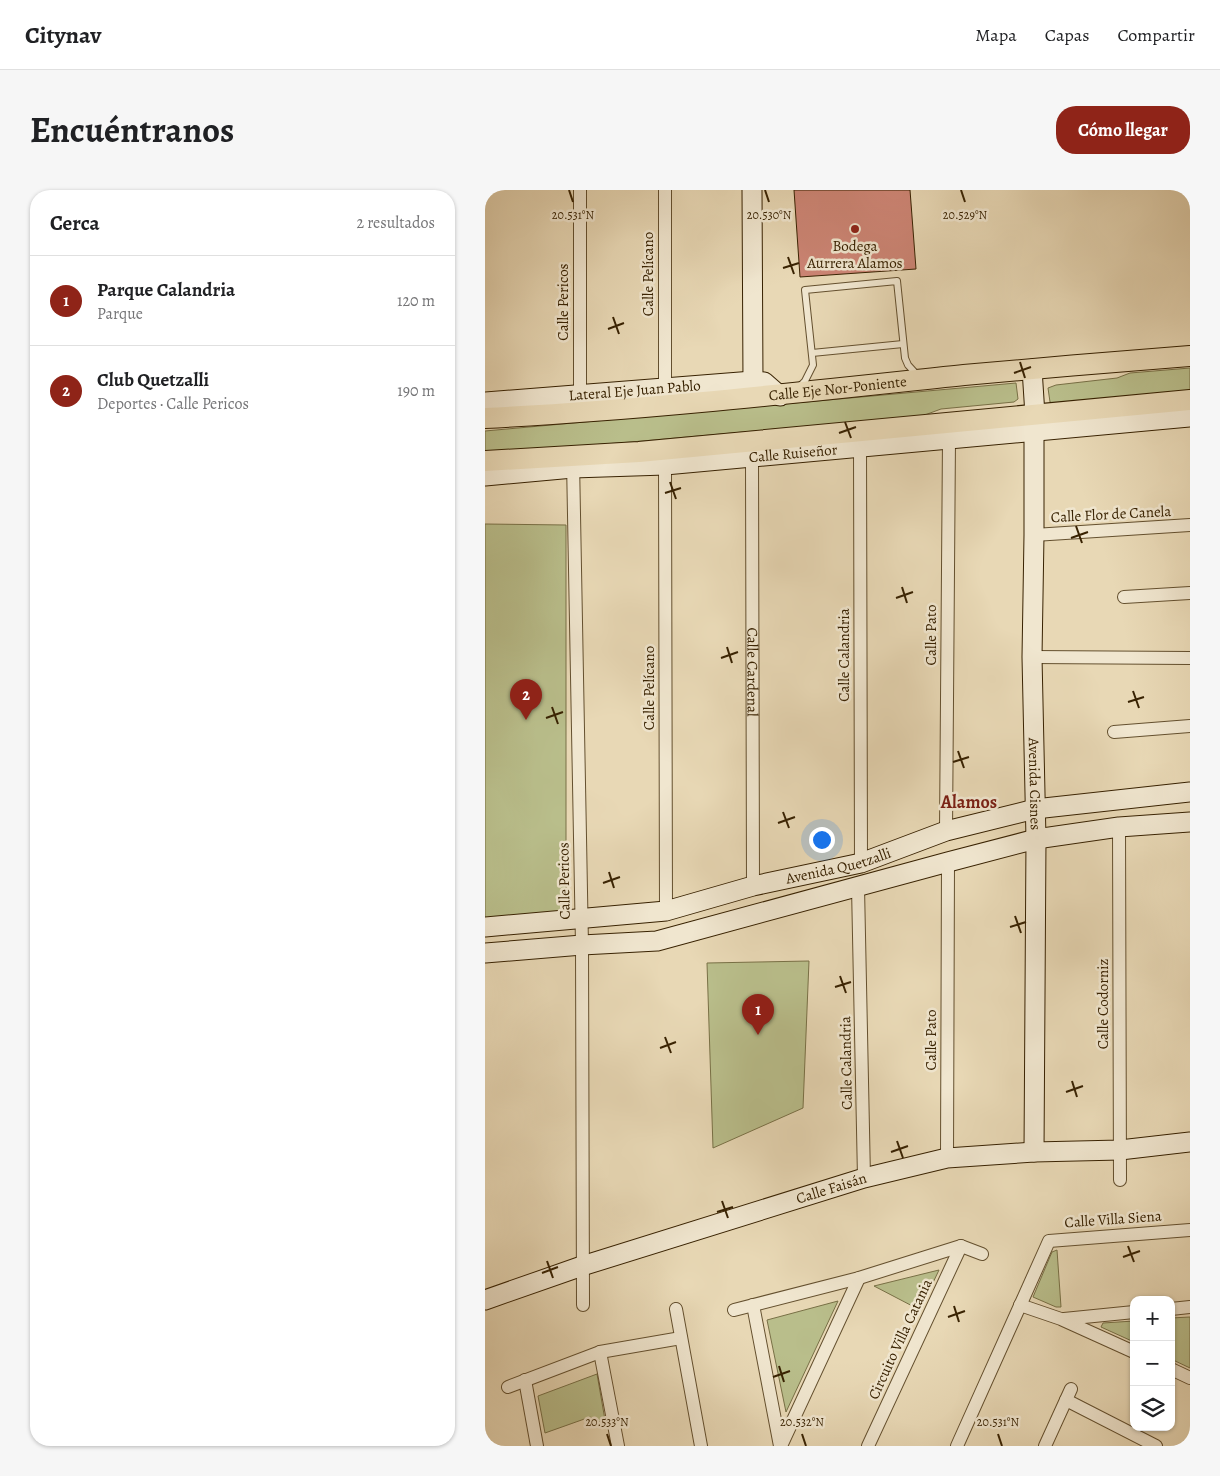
<!DOCTYPE html>
<html lang="es">
<head>
<meta charset="utf-8">
<style>
  :root { --surface:#fff; --page:#f6f6f6; --text:#202124; --muted:#757577; --line:#e0e0e0; --accent:#8f2418 }
  body { margin:0; font-family:Alegreya,serif; background:var(--page); color:var(--text) }
  .controls { position:absolute; right:15px; bottom:15px; display:grid; overflow:hidden; border-radius:10px; box-shadow:0 1px 4px #0004 }
  .controls button { width:45px; height:45px; display:grid; place-items:center; padding:0; border:0; border-bottom:1px solid var(--line); background:var(--surface); color:var(--text); font:25px sans-serif }
  .you { position:absolute; left:336px; top:649px; width:18px; height:18px; margin:-12px; border:4px solid #fff; border-radius:50%; background:#1a73e8; box-shadow:0 0 0 8px #1a73e833 }
  .badge { display:grid; place-items:center; width:32px; height:32px; border-radius:50%; background:var(--accent); color:#fff; font-size:16px; font-weight:700 }
  .pin { position:absolute; translate:-50% -41px; filter:drop-shadow(0 1px 2px #0008) }
  .pin::after { content:''; position:absolute; top:26px; width:18px; height:15px; background:inherit; clip-path:polygon(0 0,100% 0,50% 100%) }
  .list { margin:0; padding:0; list-style:none }
  h2 { display:flex; justify-content:space-between; align-items:center; height:65px; margin:0; padding:0 20px; font-size:21px }
  h2 small { font-size:16px; font-weight:400; color:var(--muted) }
  .list li { display:grid; grid-template-columns:32px 1fr auto; gap:15px; align-items:center; box-sizing:border-box; height:90px; padding:0 20px; border-top:1px solid var(--line) }
  .list b { display:block; font-size:19px; white-space:nowrap }
  .list p { margin:0; font-size:16px; white-space:nowrap; color:var(--muted) }
  .list em { font-size:16px; font-style:normal; color:var(--muted) }
  .icon { flex:none; width:28px; height:28px; fill:none; stroke:currentColor; stroke-width:2; stroke-linecap:round; stroke-linejoin:round }
  .map { position:relative; flex:none; width:705px; height:1256px; overflow:hidden; border-radius:20px }
  header { display:flex; align-items:center; gap:30px; box-sizing:border-box; height:70px; padding:0 25px; background:var(--surface); border-bottom:1px solid var(--line) }
  header strong { font-size:24px }
  nav { display:flex; gap:28px; margin-inline-start:auto; font-size:18px }
  .intro { display:flex; align-items:center; justify-content:space-between; box-sizing:border-box; height:120px; padding:0 30px }
  h1 { margin:0; font-size:35px }
  .button { padding:12px 22px; border-radius:20px; background:var(--accent); color:#fff; font-size:18px; font-weight:700 }
  main { display:flex; gap:30px; padding:0 30px }
  aside { flex:1; background:var(--surface); border-radius:20px; box-shadow:0 1px 4px #0004 }
  .map>svg:first-child { display:block }
  .green { fill:#b9be8b; stroke:#787046 }
  .building { fill:#cd8575; stroke:#382202 }
  .lines { fill:none; stroke-linecap:round; stroke-linejoin:round }
  .lane-casing { stroke:#64502f; stroke-width:8 }
  .street-casing { stroke:#64502f; stroke-width:14 }
  .secondary-casing { stroke:#382202; stroke-width:21 }
  .primary-casing { stroke:#382202; stroke-width:22 }
  .lane { stroke:#f0e6cf; stroke-width:6 }
  .street { stroke:#f0e6cf; stroke-width:12 }
  .secondary { stroke:#f0e6cf; stroke-width:19 }
  .primary { stroke:#e8d8b5; stroke-width:20 }
  .ticks { fill:none; stroke:#382202; stroke-width:2 }
  .poi-dot { fill:#8f2418; stroke:#f0e6cf; stroke-width:2 }
  .labels { text-anchor:middle; dominant-baseline:central; stroke-width:5; stroke-linejoin:round; paint-order:stroke }
  .poi-label { font-size:15px; fill:#382202; stroke:#f0e6cf }
  .street-label { font-size:15px; fill:#382202; stroke:#f0e6cf }
  .quarter-label { font-size:18px; font-weight:bold; fill:#7a1f14; stroke:#f0e6cf }
  .ticks-label { font-size:12px; text-anchor:middle; fill:#382202; stroke:#f0e6cf; stroke-width:5; stroke-linejoin:round; paint-order:stroke }
</style>
</head>
<body>
<header>
<strong>Citynav</strong>
<nav><a>Mapa</a><a>Capas</a><a>Compartir</a></nav>
</header>
<div class="intro"><h1>Encuéntranos</h1><a class="button">Cómo llegar</a></div>
<main>
<aside>
<h2>Cerca<small>2 resultados</small></h2>
<ul class="list">
<li><span class="badge">1</span><div><b>Parque Calandria</b><p>Parque</p></div><em>120 m</em></li>
<li><span class="badge">2</span><div><b>Club Quetzalli</b><p>Deportes · Calle Pericos</p></div><em>190 m</em></li>
</ul>
</aside>
<div class="map">
<svg width="705" height="1256" viewBox="0 0 705 1256">
  <rect width="100%" height="100%" fill="#e8d8b5"/>
  <filter id="stains"><feTurbulence type="fractalNoise" baseFrequency=".004" numOctaves="4"/><feColorMatrix values="0 0 0 0 .2 0 0 0 0 .09 0 0 0 0 .02 0 0 0 .5 -.17"/></filter>
  <radialGradient id="worn" r=".72"><stop offset=".6" stop-color="#630" stop-opacity="0"/><stop offset="1" stop-color="#630" stop-opacity=".3"/></radialGradient>
  <g class="green">
    <polygon points="705,178 705,203 570,214 565,212 563,198 571,195 632,188 645,183"/>
    <polygon points="531,193 533,209 529,212 456,219 437,226 146,252 0,263 0,241"/>
    <polygon points="0,334 81,335 81,725 0,730"/>
    <polygon points="324,771 318,918 228,958 222,773"/>
    <polygon points="572,1060 576,1117 571,1117 548,1107 567,1062"/>
    <polygon points="454,1080 435,1120 389,1096"/>
    <polygon points="353,1111 301,1222 282,1130"/>
    <polygon points="705,1127 705,1178 686,1169 686,1128"/>
    <polygon points="649,1131 649,1152 616,1137 618,1133"/>
    <polygon points="112,1184 120,1230 113,1232 105,1227 60,1243 53,1206"/>
  </g>
  <polygon class="building" points="309,0 425,0 431,79 315,87"/>
  <g class="lines">
    <g class="lane-casing">
      <g id="lane">
        <polyline points="327,163 418,154"/>
        <polyline points="313,198 320,191 328,175 320,100 412,91 420,168 423,175 433,186"/>
      </g>
    </g>
    <g class="street-casing">
      <g id="street">
        <polyline points="180,199 180,0"/>
        <polyline points="95,212 95,0"/>
        <polyline points="375,256 376,673"/>
        <path id="s1" d="M267,267L268,696"/>
        <polyline points="88,271 97,755 98,1115"/>
        <polyline points="180,275 181,721"/>
        <polyline points="549,345 705,335"/>
        <polyline points="639,407 705,403"/>
        <polyline points="547,467 705,468"/>
        <polyline points="629,542 705,536"/>
        <polyline points="634,637 635,990"/>
        <polyline points="461,641 464,249"/>
        <polyline points="373,697 379,988"/>
        <polyline points="462,968 463,672"/>
        <polyline points="268,1115 295,1256"/>
        <polyline points="535,1115 576,1129 649,1162"/>
        <polyline points="191,1119 216,1256"/>
        <polyline points="686,1119 705,1117"/>
        <polyline points="249,1120 374,1088 476,1056 497,1064"/>
        <polyline points="579,1129 649,1122"/>
        <polyline points="115,1162 133,1256"/>
        <polyline points="686,1179 705,1188"/>
        <polyline points="40,1190 52,1256"/>
        <polyline points="23,1197 115,1162 196,1148"/>
        <polyline points="581,1210 671,1256"/>
        <polyline points="296,1256 374,1088"/>
        <polyline points="383,1256 476,1056"/>
        <polyline points="472,1256 564,1051 705,1040"/>
        <polyline points="560,1256 586,1199"/>
      </g>
    </g>
    <g class="secondary-casing">
      <g id="secondary">
        <polyline points="267,0 268,191"/>
        <path id="s2" d="M547,179L550,225L549,241V345L547,467L551,649L549,962"/>
        <path id="s3" d="M0,212L268,191L279,192L295,206"/>
        <path id="s4" d="M0,286L88,278L180,275L705,227"/>
        <path id="s5" d="M0,737L181,721L268,696L376,673L461,641L550,619L705,602"/>
        <polyline points="0,763 97,755 172,751 463,672 551,649 634,637 705,632"/>
        <path id="s6" d="M0,1110L97,1076L379,988L462,968L549,962L635,960L705,952"/>
      </g>
    </g>
    <g class="primary-casing">
      <g id="primary">
        <path id="s7" d="M0,228C160,220 319,202 479,185C554,178 630,172 705,166"/>
        <polyline points="0,271 154,262 705,210"/>
      </g>
    </g>
    <use href="#lane" class="lane"/>
    <use href="#street" class="street"/>
    <use href="#secondary" class="secondary"/>
    <use href="#primary" class="primary"/>
  </g>
  <path class="ticks" d="M84,0L88,12M280,0L284,12M476,0L480,12M303,67L309,84M298,78L314,73M128,127L134,144M123,139L139,133M535,172L540,188M529,183L546,177M360,232L366,248M354,243L371,237M185,292L191,309M180,303L196,298M591,336L597,353M586,348L603,342M417,397L422,413M411,408L428,402M242,457L247,473M236,468L253,462M648,501L654,518M643,512L659,507M67,517L73,534M61,528L78,522M473,561L479,578M468,572L484,567M298,622L304,638M293,633L310,627M124,682L129,698M118,693L135,687M530,726L536,743M525,737L541,732M355,786L361,803M350,797L366,792M180,847L186,863M175,858L191,852M587,891L592,907M581,902L598,896M412,951L418,968M406,962L423,956M237,1011L243,1028M232,1022L248,1017M643,1056L649,1072M638,1067L655,1061M62,1071L68,1088M57,1083L73,1077M469,1116L474,1132M463,1127L480,1121M294,1176L299,1192M288,1187L305,1181M122,1244L126,1256M317,1244L321,1256M513,1244L517,1256"/>
  <circle class="poi-dot" cx="370" cy="39" r="5"/>
  <g class="labels">
    <g class="poi-label">
      <text x="370" y="56">Bodega<tspan x="370" dy="17">Aurrera Alamos</tspan></text>
    </g>
    <g class="street-label">
      <text transform="translate(163 84) rotate(-90)">Calle Pelícano</text>
      <text transform="translate(78 112) rotate(-90)">Calle Pericos</text>
      <text stroke="none"><textPath href="#s7" startOffset="354">Calle Eje Nor-Poniente</textPath></text>
      <text stroke="none"><textPath href="#s3" startOffset="150">Lateral Eje Juan Pablo</textPath></text>
      <text stroke="none"><textPath href="#s4" startOffset="309">Calle Ruiseñor</textPath></text>
      <text transform="translate(626 324) rotate(-3)">Calle Flor de Canela</text>
      <text transform="translate(446 445) rotate(-90)">Calle Pato</text>
      <text transform="translate(359 465) rotate(-90)">Calle Calandria</text>
      <text stroke="none"><textPath href="#s1" startOffset="215">Calle Cardenal</textPath></text>
      <text transform="translate(164 498) rotate(-90)">Calle Pelícano</text>
      <text stroke="none"><textPath href="#s2" startOffset="415">Avenida Cisnes</textPath></text>
      <text stroke="none"><textPath href="#s5" startOffset="360">Avenida Quetzalli</textPath></text>
      <text transform="translate(79 691) rotate(-91)">Calle Pericos</text>
      <text transform="translate(618 814) rotate(-90)">Calle Codorniz</text>
      <text transform="translate(446 850) rotate(-90)">Calle Pato</text>
      <text transform="translate(361 873) rotate(-91)">Calle Calandria</text>
      <text stroke="none"><textPath href="#s6" startOffset="364">Calle Faisán</textPath></text>
      <text transform="translate(628 1029) rotate(-4)">Calle Villa Siena</text>
      <text transform="translate(415 1149) rotate(-65)">Circuito Villa Catania</text>
    </g>
    <g class="quarter-label">
      <text x="484" y="612">Alamos</text>
    </g>
  </g>
  <g class="ticks-label">
    <text x="480" y="29">20.529°N</text>
    <text x="88" y="29">20.531°N</text>
    <text x="284" y="29">20.530°N</text>
    <text x="122" y="1236">20.533°N</text>
    <text x="317" y="1236">20.532°N</text>
    <text x="513" y="1236">20.531°N</text>
  </g>
  <rect width="100%" height="100%" filter="url(#stains)"/>
  <rect width="100%" height="100%" fill="url(#worn)"/>
</svg>
<div class="controls">
<button>+</button>
<button>−</button>
<button><svg class="icon" aria-label="layers" viewBox="0 0 24 24"><path d="M12 4l9 5-9 5-9-5zM3 14l9 5 9-5"/></svg></button>
</div>
<div class="you"></div>
<div class="pin badge" style="left:273px;top:845px">1</div>
<div class="pin badge" style="left:41px;top:530px">2</div>
</div>
</main>
</body>
</html>
